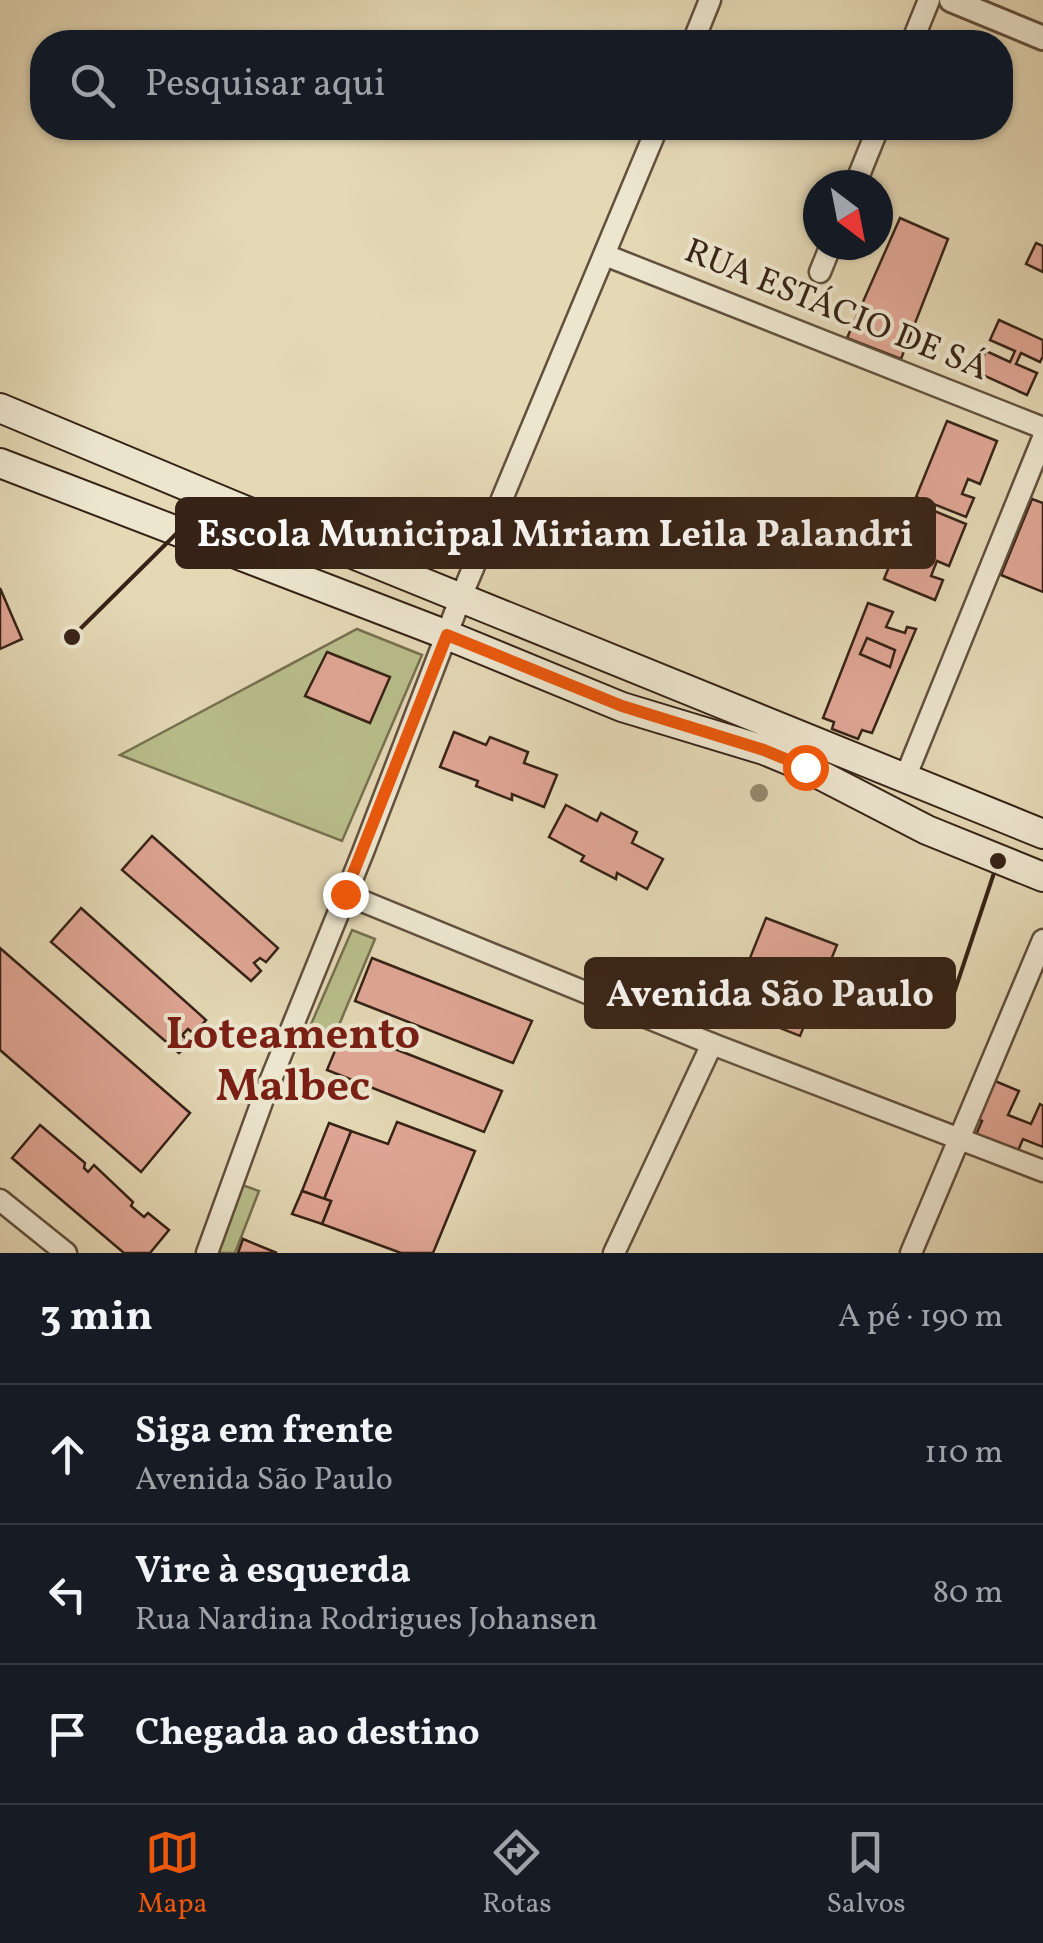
<!DOCTYPE html>
<html lang="pt">
<head>
<meta charset="utf-8">
<style>
  :root { --surface:#171b24; --page:#242831; --text:#f1f3f6; --muted:#9ea1a6; --line:#363941; --accent:#ea580c }
  body { margin:0; font-family:Vollkorn,serif; background:var(--page); color:var(--text) }
  .compass { position:absolute; left:803px; top:170px; width:90px; height:90px; border-radius:50%; background:var(--surface); box-shadow:0 2px 8px #0004; rotate:148deg }
  .stop { position:absolute; width:30px; height:30px; margin:-22px; border:8px solid #ea580c; border-radius:50%; background:#fff }
  .stop.end { background:#ea580c; border-color:#fff; box-shadow:0 2px 10px #0008 }
  .list { margin:0; padding:0; list-style:none }
  h2 { display:flex; justify-content:space-between; align-items:center; height:130px; margin:0; padding:0 40px; font-size:42px }
  h2 small { font-size:32px; font-weight:400; color:var(--muted) }
  .list li { display:grid; grid-template-columns:65px 1fr auto; gap:30px; align-items:center; box-sizing:border-box; height:140px; padding:0 40px; border-top:2px solid var(--line) }
  .list b { display:block; font-size:38px; white-space:nowrap }
  .list p { margin:0; font-size:32px; white-space:nowrap; color:var(--muted) }
  .list em { font-size:32px; font-style:normal; color:var(--muted) }
  .icon { flex:none; width:55px; height:55px; fill:none; stroke:currentColor; stroke-width:2; stroke-linecap:round; stroke-linejoin:round }
  .map { position:relative; flex:none; width:1043px; height:1253px; overflow:hidden }
  .search { position:absolute; background:var(--surface); box-shadow:0 2px 8px #0004; left:30px; right:30px; top:30px; height:110px; display:flex; align-items:center; gap:25px; box-sizing:border-box; padding:0 35px; border-radius:40px; color:var(--muted); font-size:38px }
  .sheet { height:550px; background:var(--surface) }
  nav { display:flex; justify-content:space-around; align-items:center; box-sizing:border-box; height:140px; border-top:2px solid var(--line); background:var(--surface); font-size:28px; color:var(--muted) }
  nav a { display:grid; justify-items:center; gap:5px }
  nav .on { color:var(--accent) }
  .map>svg:first-child { display:block }
  .green { fill:#b8be8b; stroke:#777050; stroke-width:2.5 }
  .building { fill:#e0a695; stroke:#362216; stroke-width:2.5 }
  .lines { fill:none; stroke-linecap:round; stroke-linejoin:round }
  .minor-casing { stroke:#62503e; stroke-width:25 }
  .tertiary-casing { stroke:#62503e; stroke-width:28 }
  .secondary-casing { stroke:#362216; stroke-width:32 }
  .minor { stroke:#ede6cf; stroke-width:20 }
  .tertiary { stroke:#ede6cf; stroke-width:22 }
  .secondary { stroke:#ede6cf; stroke-width:28 }
  .tree { fill:#96896e }
  .route { stroke:#ea580c; stroke-width:12 }
  .labels { text-anchor:middle; dominant-baseline:central; stroke-width:8; stroke-linejoin:round; paint-order:stroke }
  .street-label { font-size:35px; fill:#362216; stroke:#ede6cf }
  .district-label { font-size:45px; font-weight:bold; fill:#7a1f14; stroke:#ede6cf }
  .leader { fill:none; stroke:#362216; stroke-width:4 }
  .callout-dot { fill:#362216; stroke:#ede6cf; stroke-width:4 }
  .callout { fill:#362216; stroke:#362216; stroke-width:4 }
  .callout-label { font-size:38px; text-anchor:middle; font-weight:bold; fill:#fff }
</style>
</head>
<body>
<div class="map">
<svg width="1043" height="1253" viewBox="0 0 1043 1253">
  <rect width="100%" height="100%" fill="#e4d8b5"/>
  <filter id="stains"><feTurbulence type="fractalNoise" baseFrequency=".002" numOctaves="4"/><feColorMatrix values="0 0 0 0 .2 0 0 0 0 .09 0 0 0 0 .02 0 0 0 .5 -.17"/></filter>
  <radialGradient id="worn" r=".72"><stop offset=".6" stop-color="#630" stop-opacity="0"/><stop offset="1" stop-color="#630" stop-opacity=".3"/></radialGradient>
  <g class="green">
    <polygon points="357,629 422,655 342,841 120,755"/>
    <polygon points="352,930 375,939 334,1037 309,1029"/>
    <polygon points="242,1185 259,1191 235,1253 216,1253"/>
  </g>
  <g class="building">
    <polygon points="900,218 948,239 901,359 847,338"/>
    <polygon points="1036,243 1043,246 1043,272 1026,264"/>
    <polygon points="999,320 1043,340 1043,356 1040,362 1021,353 1016,364 1037,373 1027,395 976,372 986,351 1010,362 1015,351 990,340"/>
    <polygon points="947,421 997,441 980,484 968,479 962,494 974,498 966,517 916,497"/>
    <polygon points="1032,499 1043,503 1043,592 1001,575"/>
    <polygon points="915,503 966,524 949,566 937,561 931,576 943,580 935,600 884,579"/>
    <polygon points="0,588 22,639 0,649"/>
    <polygon points="868,603 893,612 886,627 905,633 907,627 916,629 872,733 862,730 858,739 832,729 834,722 823,718"/>
    <polygon points="867,638 895,650 890,667 860,654"/>
    <polygon points="327,652 390,677 370,723 305,696"/>
    <polygon points="454,732 486,745 490,737 528,752 524,763 557,775 544,807 512,794 512,800 476,786 478,781 440,767"/>
    <polygon points="566,805 597,821 601,813 637,832 632,843 663,859 647,889 617,873 616,879 581,861 584,856 549,837"/>
    <polygon points="152,836 278,948 266,962 260,958 254,963 261,971 251,981 122,870"/>
    <polygon points="81,908 206,1020 194,1034 188,1029 182,1035 190,1043 179,1053 51,942"/>
    <polygon points="766,918 837,945 800,1036 730,1008"/>
    <polygon points="0,948 190,1113 141,1172 0,1050"/>
    <polygon points="372,958 532,1021 513,1063 355,1001"/>
    <polygon points="344,1029 502,1091 484,1132 327,1070"/>
    <polygon points="995,1081 1019,1091 1008,1115 1031,1124 1040,1104 1043,1106 1043,1147 1023,1139 1016,1155 975,1137 982,1121 973,1117 987,1098"/>
    <polygon points="397,1122 475,1151 433,1253 401,1253 322,1224 331,1201 324,1199 351,1131 388,1144"/>
    <polygon points="329,1123 351,1131 324,1199 302,1191"/>
    <polygon points="40,1125 85,1163 84,1168 88,1172 94,1165 133,1202 131,1206 144,1217 148,1213 169,1230 150,1253 124,1253 12,1158"/>
    <polygon points="302,1191 331,1201 322,1224 292,1214"/>
    <polygon points="243,1239 277,1253 238,1253"/>
  </g>
  <g class="lines">
    <g class="minor-casing">
      <g id="minor">
        <polyline points="693,42 710,0"/>
        <polyline points="912,42 929,0"/>
        <polyline points="855,185 878,128"/>
        <polyline points="605,255 1043,428"/>
        <polyline points="820,272 831,245"/>
        <polyline points="905,778 1043,438"/>
        <polyline points="345,894 712,1044 1043,1171"/>
        <polyline points="0,1200 66,1253"/>
        <polyline points="207,1253 263,1099 363,852 461,597 657,128"/>
        <polyline points="614,1253 712,1044"/>
        <polyline points="911,1253 1043,940"/>
      </g>
    </g>
    <g class="tertiary-casing">
      <polyline id="tertiary" points="951,0 1043,38"/>
    </g>
    <g class="secondary-casing">
      <g id="secondary">
        <polyline points="0,408 232,505 1043,834"/>
        <polyline points="0,463 447,635 622,707 764,750 805,767 927,830 1043,877"/>
      </g>
    </g>
    <use href="#minor" class="minor"/>
    <use href="#tertiary" class="tertiary"/>
    <use href="#secondary" class="secondary"/>
  </g>
  <circle class="tree" cx="759" cy="793" r="9"/>
  <g class="lines">
    <polyline class="route" points="345,894 447,635 622,706 764,750 805,767"/>
  </g>
  <g class="labels">
    <g class="street-label">
      <text transform="translate(836 311) rotate(22)">RUA ESTÁCIO DE SÁ</text>
    </g>
    <g class="district-label">
      <text x="293" y="1036">Loteamento<tspan x="293" dy="52">Malbec</tspan></text>
    </g>
  </g>
  <path class="leader" d="M72 637L177 533M998 861L954 993"/>
  <g class="callout-dot">
    <circle cx="72" cy="637" r="10"/>
    <circle cx="998" cy="861" r="10"/>
  </g>
  <g class="callout">
    <rect x="177" y="499" width="757" height="68" rx="10"/>
    <rect x="586" y="959" width="368" height="68" rx="10"/>
  </g>
  <g class="callout-label">
    <text x="555" y="546">Escola Municipal Miriam Leila Palandri</text>
    <text x="770" y="1006">Avenida São Paulo</text>
  </g>
  <rect width="100%" height="100%" filter="url(#stains)"/>
  <rect width="100%" height="100%" fill="url(#worn)"/>
</svg>
<svg class="compass" viewBox="-18 -18 36 36"><path d="M0-13l5 13h-10z" fill="#e53935"/><path d="M0 13l5-13h-10z" fill="#9ea1a6"/></svg>
<div class="stop" style="left:805px;top:767px"></div>
<div class="stop end" style="left:345px;top:894px"></div>
<div class="search"><svg class="icon" aria-label="search" viewBox="0 0 24 24"><circle cx="10" cy="10" r="6"/><path d="M15 15l6 6"/></svg>Pesquisar aqui</div>
</div>
<section class="sheet">
<h2>3 min<small>A pé · 190 m</small></h2>
<ul class="list">
<li><svg class="icon" aria-label="ahead" viewBox="0 0 24 24"><path d="M12 20V5M6 11l6-6 6 6"/></svg><div><b>Siga em frente</b><p>Avenida São Paulo</p></div><em>110 m</em></li>
<li><svg class="icon" aria-label="left" viewBox="0 0 24 24"><path d="M17 20v-9H6M10 6l-5 5 5 5"/></svg><div><b>Vire à esquerda</b><p>Rua Nardina Rodrigues Johansen</p></div><em>80 m</em></li>
<li><svg class="icon" aria-label="arrive" viewBox="0 0 24 24"><path d="M6 21V4h12l-3 4 3 4H6"/></svg><div><b>Chegada ao destino</b></div></li>
</ul>
</section>
<nav>
<a class="on"><svg class="icon" aria-label="map" viewBox="0 0 24 24"><path d="M3 6l6-2 6 2 6-2v14l-6 2-6-2-6 2zM9 4v14M15 6v14"/></svg>Mapa</a>
<a><svg class="icon" aria-label="directions" viewBox="0 0 24 24"><path d="M12 3l9 9-9 9-9-9zM9 14v-3h6M13 9l2 2-2 2"/></svg>Rotas</a>
<a><svg class="icon" aria-label="saved" viewBox="0 0 24 24"><path d="M7 4h10v16l-5-4-5 4z"/></svg>Salvos</a>
</nav>
</body>
</html>
